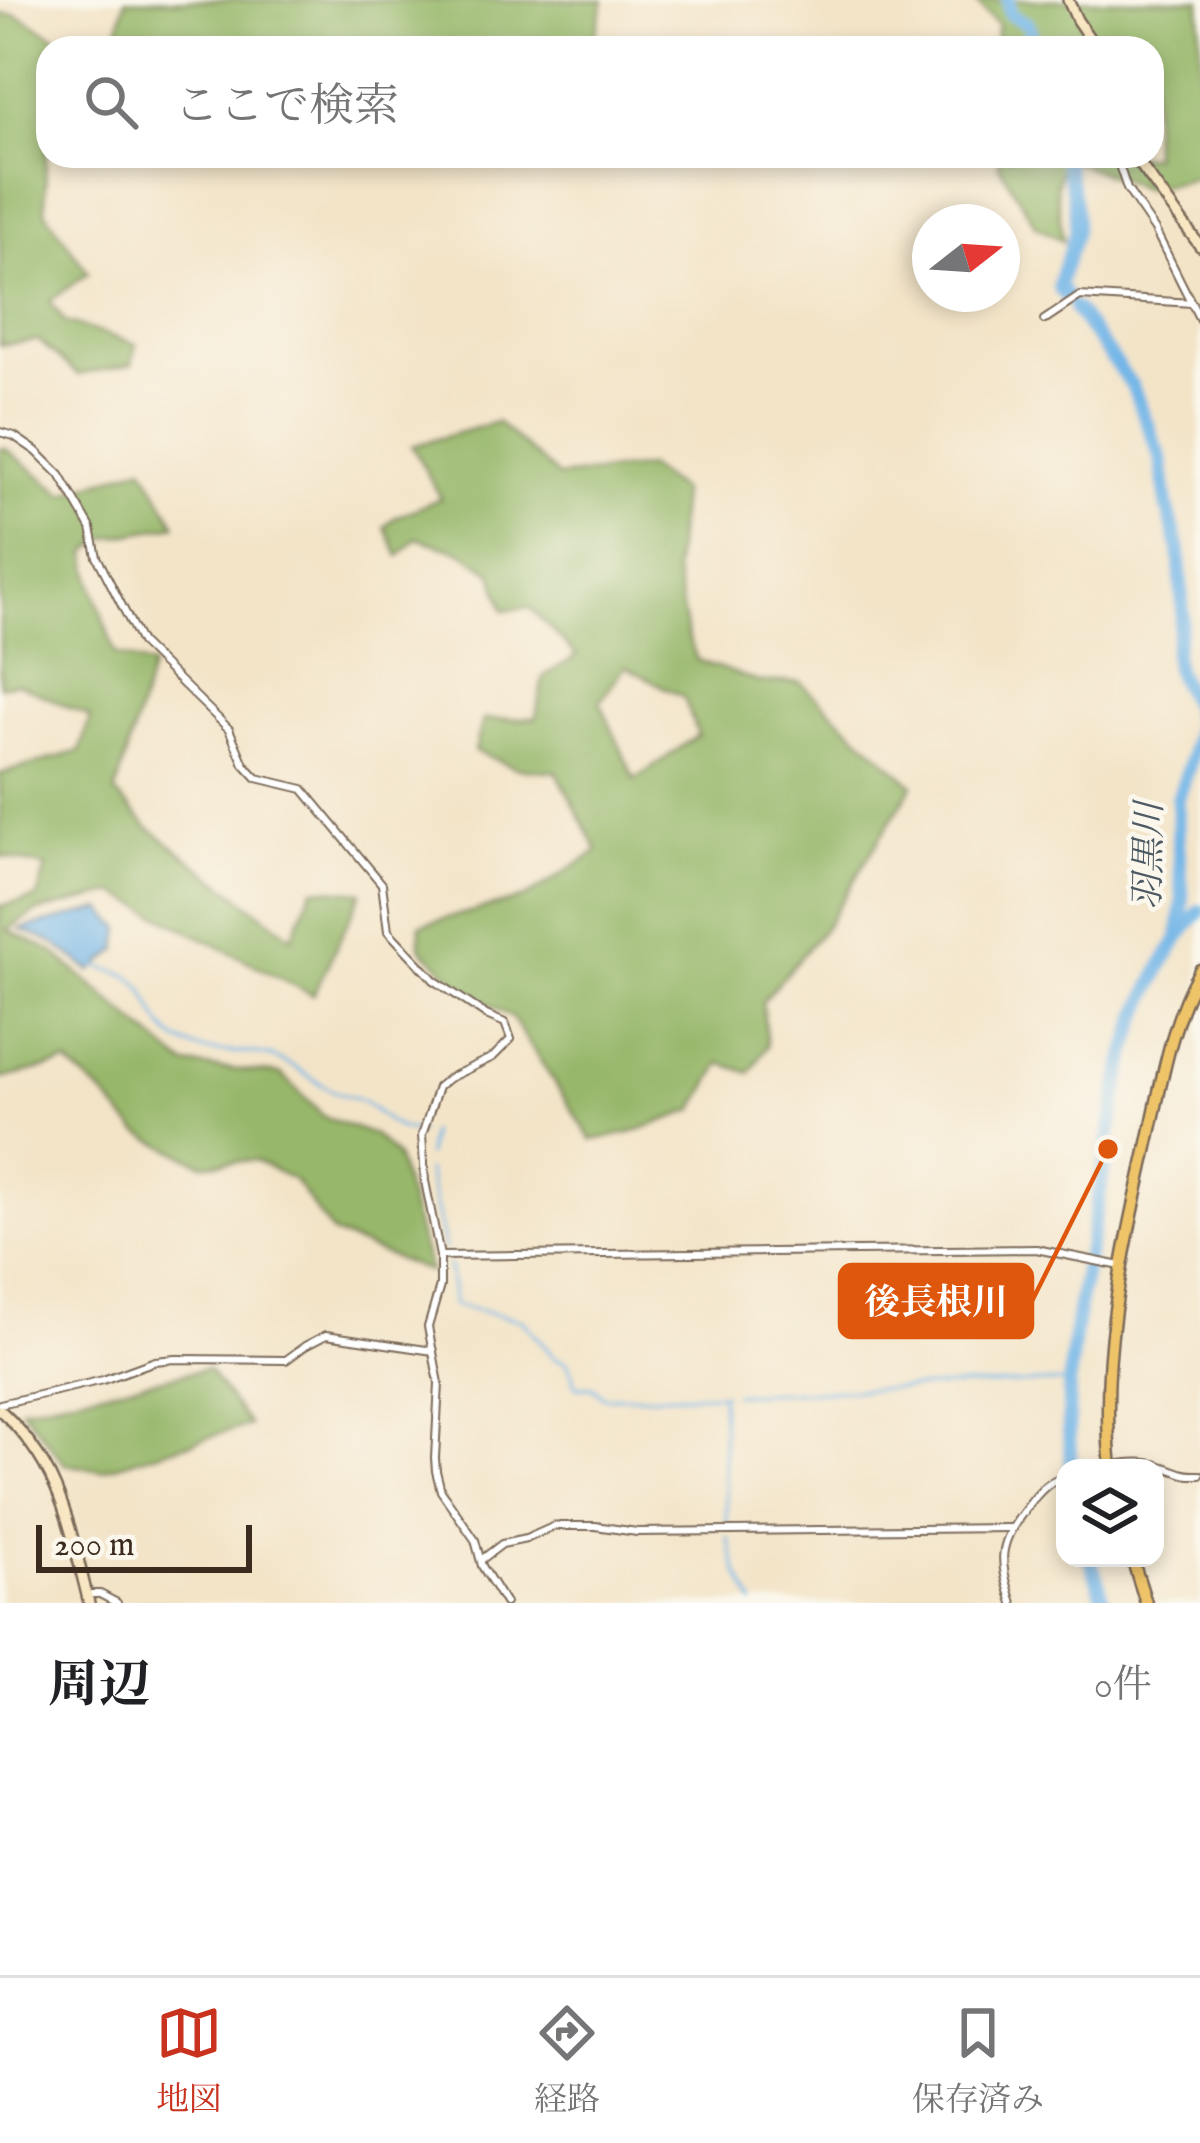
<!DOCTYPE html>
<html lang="ja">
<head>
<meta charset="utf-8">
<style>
  :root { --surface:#fff; --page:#f2f2f2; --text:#202124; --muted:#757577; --line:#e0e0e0; --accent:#c8321e }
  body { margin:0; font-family:"IM FELL English","Noto Serif JP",serif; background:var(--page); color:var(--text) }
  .controls { position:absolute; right:36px; bottom:36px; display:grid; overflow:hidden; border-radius:24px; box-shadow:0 6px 18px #0003 }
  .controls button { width:108px; height:108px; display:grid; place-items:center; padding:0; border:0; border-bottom:3px solid var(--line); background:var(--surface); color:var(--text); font:60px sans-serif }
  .compass { position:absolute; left:912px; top:204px; width:108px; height:108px; border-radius:50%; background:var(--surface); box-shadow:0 6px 18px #0003; rotate:73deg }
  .scale { position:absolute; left:36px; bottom:30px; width:216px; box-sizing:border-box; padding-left:12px; border:6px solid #3b2a1e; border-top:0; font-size:33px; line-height:42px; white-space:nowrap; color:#3b2a1e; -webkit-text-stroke:9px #fbf7ec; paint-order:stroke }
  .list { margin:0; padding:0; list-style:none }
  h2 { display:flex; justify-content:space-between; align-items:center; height:156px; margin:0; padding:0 48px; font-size:51px }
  h2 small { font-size:39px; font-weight:400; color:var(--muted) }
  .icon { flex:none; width:66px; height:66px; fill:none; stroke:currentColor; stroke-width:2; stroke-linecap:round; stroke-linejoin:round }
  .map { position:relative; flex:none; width:1200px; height:1603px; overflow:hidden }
  .search { position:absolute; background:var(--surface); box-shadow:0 6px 18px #0003; left:36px; right:36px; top:36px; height:132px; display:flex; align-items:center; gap:30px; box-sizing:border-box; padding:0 42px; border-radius:36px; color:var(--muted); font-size:45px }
  .sheet { height:372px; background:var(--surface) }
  nav { display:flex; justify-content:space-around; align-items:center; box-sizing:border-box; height:168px; border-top:3px solid var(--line); background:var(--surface); font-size:33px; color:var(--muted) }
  nav a { display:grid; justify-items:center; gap:6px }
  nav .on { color:var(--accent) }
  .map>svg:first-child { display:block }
  .forest { fill:#97b76a; stroke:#697044; stroke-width:3; fill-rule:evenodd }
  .water { fill:#71b5e7; stroke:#567082; stroke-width:3 }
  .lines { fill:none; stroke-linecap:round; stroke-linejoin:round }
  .stream { stroke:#71b5e7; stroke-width:3 }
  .river { stroke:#71b5e7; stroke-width:14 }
  .street-casing { stroke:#7b6b5a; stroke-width:10 }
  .secondary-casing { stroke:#7b6b5a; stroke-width:14 }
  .primary-casing { stroke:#7b6b5a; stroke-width:15 }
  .street { stroke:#fff; stroke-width:6 }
  .secondary { stroke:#f9e7c3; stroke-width:9 }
  .primary { stroke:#efc469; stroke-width:10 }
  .labels { text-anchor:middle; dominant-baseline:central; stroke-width:9; stroke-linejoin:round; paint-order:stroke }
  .water-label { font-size:36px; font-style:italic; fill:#4e5b64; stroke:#fbf7ec }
  .leader { fill:none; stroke:#df570d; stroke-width:4.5 }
  .callout-dot { fill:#df570d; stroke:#fbf7ec; stroke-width:4.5 }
  .callout { fill:#df570d; stroke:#df570d; stroke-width:4.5 }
  .callout-label { font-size:36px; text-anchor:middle; font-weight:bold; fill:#fff }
</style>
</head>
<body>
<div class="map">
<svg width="1200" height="1603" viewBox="0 0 1200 1603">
  <rect width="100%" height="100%" fill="#fbf7ec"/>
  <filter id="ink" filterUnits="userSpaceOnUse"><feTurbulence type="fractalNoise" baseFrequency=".00833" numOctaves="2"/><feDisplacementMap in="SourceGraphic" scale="24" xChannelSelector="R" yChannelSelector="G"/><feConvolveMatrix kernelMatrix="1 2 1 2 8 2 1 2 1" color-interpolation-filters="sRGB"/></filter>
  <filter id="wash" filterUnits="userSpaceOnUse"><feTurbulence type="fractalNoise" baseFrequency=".004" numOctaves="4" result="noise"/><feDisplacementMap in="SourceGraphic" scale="48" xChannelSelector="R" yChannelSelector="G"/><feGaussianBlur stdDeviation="2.7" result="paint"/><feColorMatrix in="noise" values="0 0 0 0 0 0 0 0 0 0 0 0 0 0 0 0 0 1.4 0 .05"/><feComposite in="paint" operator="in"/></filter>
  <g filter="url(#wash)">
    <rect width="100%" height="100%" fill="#f3e4c8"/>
    <g class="forest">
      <polygon points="125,0 604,0 592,48 114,48"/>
      <polygon points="974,0 1200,0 1200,177 1146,189 1064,158 1056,186 1063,241 1036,226 999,165 998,156 1152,156 1152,48 994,48 998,25"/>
      <polygon points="0,14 17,15 76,48 48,48 45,211 88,273 50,301 65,322 136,344 132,364 78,375 38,340 0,345"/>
      <path d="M497,422L559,477L647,467L681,491L674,568L687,634L697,660L759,682H800L913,785L825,927L762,1002L767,1046L750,1073L721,1063L694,1110L630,1133L592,1140L512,1018L463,988L420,947V925L525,898L598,851L557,772L516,768L475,751L483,720L536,718L543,677L577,656L529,607L504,610L493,573L462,552L416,538L399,556L385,527L394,518L441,498L412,446ZM625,666L684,698L698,735L635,780L600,702Z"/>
      <polygon points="0,448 6,449 64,494 143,466 176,525 103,539 87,553 92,584 115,654 152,666 115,793 149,828 292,937 313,888 362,892 313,995 115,893 36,912 7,930 52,951 185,1065 281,1074 324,1117 374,1135 396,1156 430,1272 333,1234 294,1180 254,1160 202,1164 137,1132 102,1093 67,1063 0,1079 0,906 37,898 46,867 0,856 0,774 80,751 90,717 17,683 0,686"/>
      <polygon points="207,1369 249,1425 102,1470 65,1464 21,1408"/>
    </g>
    <polygon class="water" points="102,909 121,928 118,950 91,971 54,943 20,929"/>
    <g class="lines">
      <g class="stream">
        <path d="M95,966C106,969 120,971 130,977C152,990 151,1020 173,1037C201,1059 239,1047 272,1057C294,1064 309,1077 329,1089C339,1095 352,1096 363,1102C389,1118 384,1127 419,1132"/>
        <polyline points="427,1155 430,1133"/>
        <polyline points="427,1171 445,1249"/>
        <polyline points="449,1265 454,1305 522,1320 554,1357 567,1362 577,1387 592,1387 605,1397 723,1394"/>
        <polyline points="734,1394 1070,1382"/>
        <polyline points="721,1396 727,1524"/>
        <polyline points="728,1537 737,1571 754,1603"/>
      </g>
      <g class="river">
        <polyline points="1008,0 1010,14 1028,24 1031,32 1028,40 1030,48"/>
        <path d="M1064,156C1069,181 1079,206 1075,232C1072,251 1061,268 1059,287L1067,298"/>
        <polyline points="1075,309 1132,386 1161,458 1167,505 1179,550 1183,614 1174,654 1176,671 1193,705 1198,721 1189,766 1178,798 1178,843 1183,900 1179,933"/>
        <path d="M1072,1468C1059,1374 1085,1277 1101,1184C1110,1140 1115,1092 1128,1049C1142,1002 1167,946 1200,911"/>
        <polyline points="1090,1558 1105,1603"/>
      </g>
    </g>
  </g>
  <g filter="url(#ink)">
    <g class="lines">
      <g class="street-casing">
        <g id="street">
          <polyline points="1116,156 1127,189 1155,230 1200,320"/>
          <polyline points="1044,320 1080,296 1192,303"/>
          <polyline points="0,432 14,436 36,451 60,475 91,528 97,557 141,643 229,729 244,764 257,778 303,789 382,884 388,931 421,966 434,980 486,1015 505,1023 511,1039 493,1057 449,1078 438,1087 422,1135 425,1181 440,1256 440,1286 428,1327 439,1383 435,1458 436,1471 441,1491 475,1540 482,1566 505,1603"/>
          <polyline points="440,1256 1036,1249 1121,1266"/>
          <polyline points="0,1404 103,1380 155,1361 175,1359 286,1360 305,1346 326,1335 433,1351"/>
          <path d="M1099,1468C1119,1464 1141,1459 1161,1466C1179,1471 1180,1476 1200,1475"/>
          <polyline points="481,1560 502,1544 526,1539 555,1526 595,1526 637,1532 1010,1528"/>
          <polyline points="87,1594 100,1594 117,1603"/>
          <path d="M1013,1603C998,1558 998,1544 1028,1506C1039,1492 1047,1482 1065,1477"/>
        </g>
      </g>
      <g class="secondary-casing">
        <g id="secondary">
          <polyline points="1068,0 1077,20 1096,48"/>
          <polyline points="1134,156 1200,246"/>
          <path d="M0,1410C62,1467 69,1526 89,1603"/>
        </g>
      </g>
      <g class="primary-casing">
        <g id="primary">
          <path d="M1111,1468C1099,1352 1124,1251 1149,1138C1162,1081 1171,1021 1200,970"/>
          <polyline points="1132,1558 1146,1603"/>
        </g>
      </g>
      <use href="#street" class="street"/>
      <use href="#secondary" class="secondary"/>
      <use href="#primary" class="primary"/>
    </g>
  </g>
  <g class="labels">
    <g class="water-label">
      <text transform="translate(1150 856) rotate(-89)">羽黒川</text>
    </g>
  </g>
  <path class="leader" d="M1108 1149L1032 1301"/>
  <circle class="callout-dot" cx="1108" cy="1149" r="12"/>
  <rect class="callout" x="840" y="1265" width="192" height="72" rx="12"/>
  <g class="callout-label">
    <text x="936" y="1314">後長根川</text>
  </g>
</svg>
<div class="controls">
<button><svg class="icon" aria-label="layers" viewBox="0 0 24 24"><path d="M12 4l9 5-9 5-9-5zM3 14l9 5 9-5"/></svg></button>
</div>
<svg class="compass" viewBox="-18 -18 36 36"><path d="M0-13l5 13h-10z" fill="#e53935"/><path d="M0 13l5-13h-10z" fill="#757577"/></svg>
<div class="scale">200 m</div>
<div class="search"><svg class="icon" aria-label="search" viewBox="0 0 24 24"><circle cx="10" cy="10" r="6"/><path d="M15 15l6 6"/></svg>ここで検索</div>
</div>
<section class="sheet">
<h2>周辺<small>0件</small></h2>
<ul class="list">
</ul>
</section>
<nav>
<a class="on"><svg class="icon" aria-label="map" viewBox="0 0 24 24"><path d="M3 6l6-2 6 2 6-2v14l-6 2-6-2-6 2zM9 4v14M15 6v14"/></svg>地図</a>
<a><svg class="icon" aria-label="directions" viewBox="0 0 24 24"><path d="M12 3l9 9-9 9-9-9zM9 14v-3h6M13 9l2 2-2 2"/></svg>経路</a>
<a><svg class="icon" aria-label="saved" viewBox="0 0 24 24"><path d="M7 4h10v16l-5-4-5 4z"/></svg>保存済み</a>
</nav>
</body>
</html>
